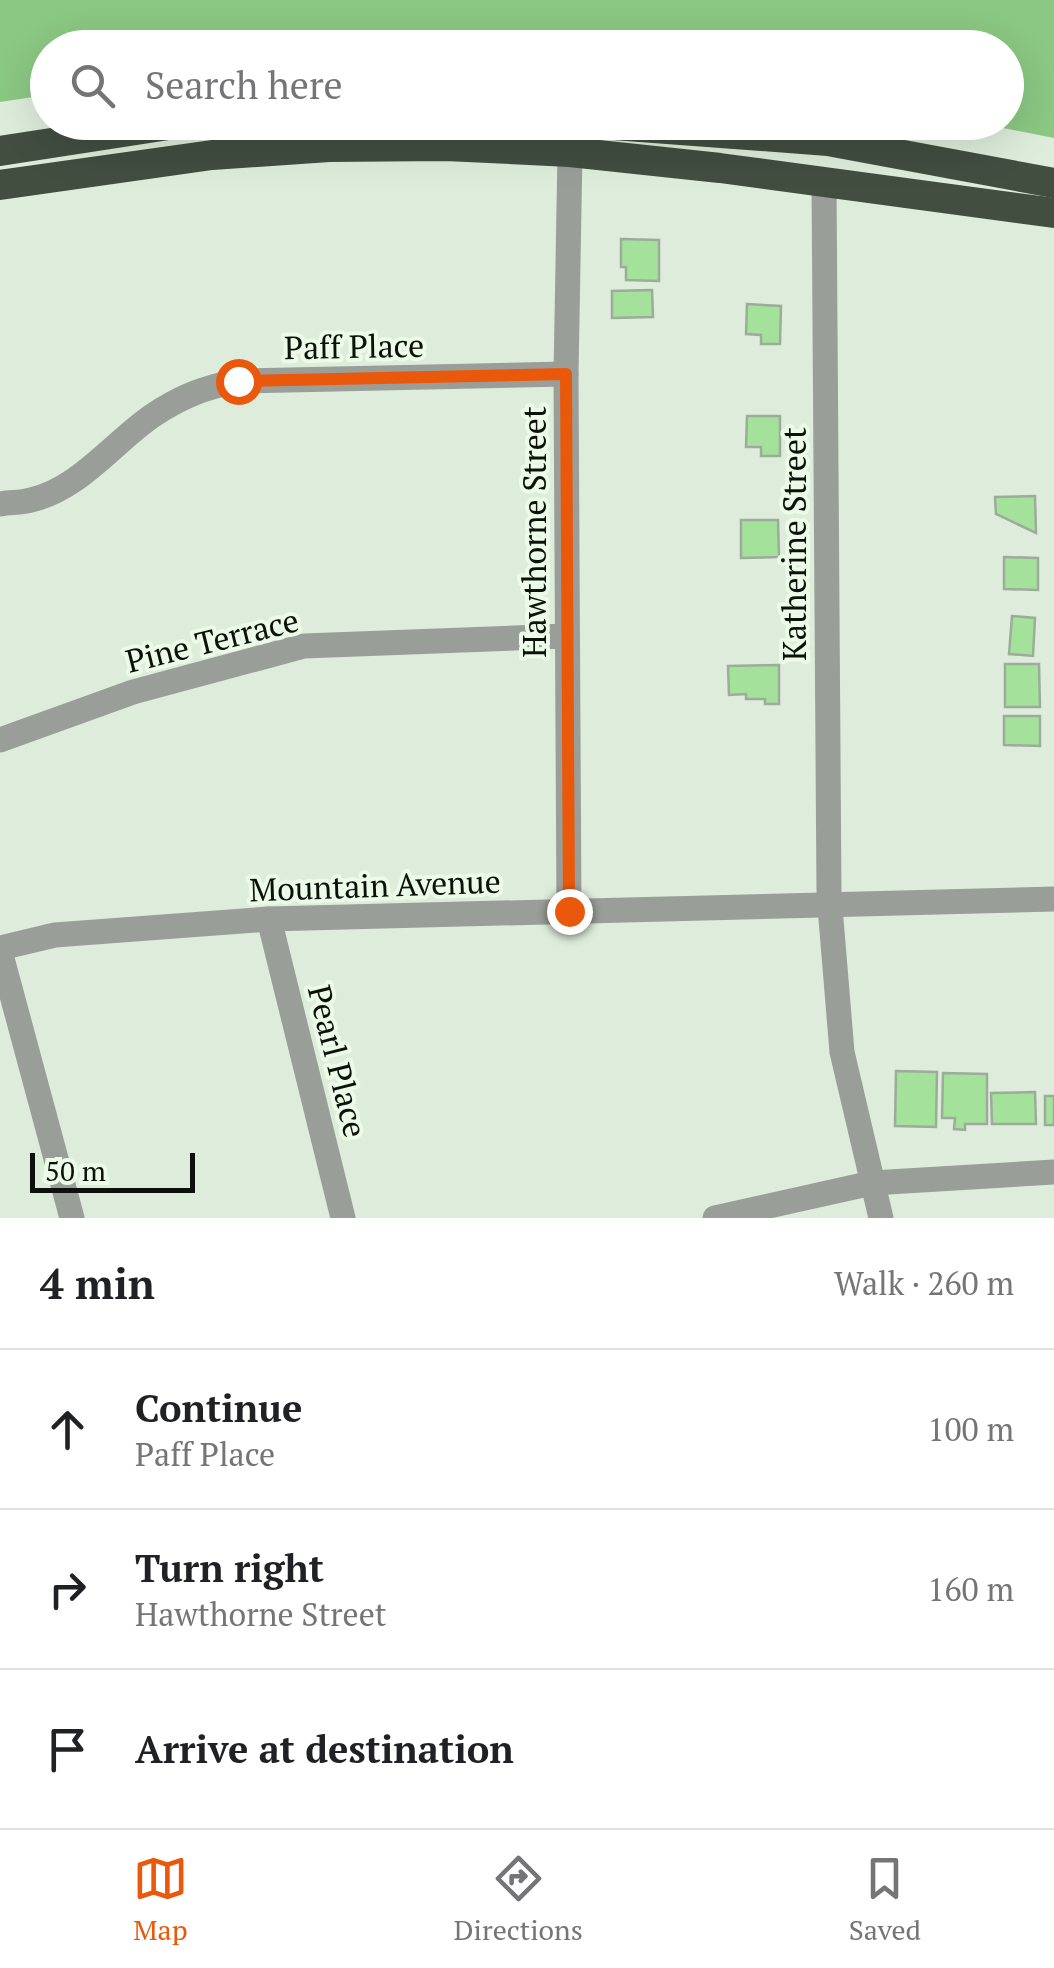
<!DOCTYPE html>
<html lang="en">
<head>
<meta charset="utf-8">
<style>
  :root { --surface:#fff; --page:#f6f6f6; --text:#202124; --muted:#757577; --line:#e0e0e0; --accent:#ea580c }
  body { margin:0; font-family:"PT Serif",serif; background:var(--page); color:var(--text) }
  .scale { position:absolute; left:30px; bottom:25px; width:165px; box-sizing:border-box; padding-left:10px; border:5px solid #0c110b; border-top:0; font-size:28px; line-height:35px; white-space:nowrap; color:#0c110b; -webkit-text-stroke:8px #ebfbe8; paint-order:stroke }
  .stop { position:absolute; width:30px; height:30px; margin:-22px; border:8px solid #ea580c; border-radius:50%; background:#fff }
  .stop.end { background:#ea580c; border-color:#fff; box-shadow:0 2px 10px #0008 }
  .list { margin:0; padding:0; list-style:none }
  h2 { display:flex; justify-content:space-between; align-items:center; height:130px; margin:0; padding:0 40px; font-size:42px }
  h2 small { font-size:32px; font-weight:400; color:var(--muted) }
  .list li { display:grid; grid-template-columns:65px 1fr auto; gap:30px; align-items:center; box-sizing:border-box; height:160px; padding:0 40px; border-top:2px solid var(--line) }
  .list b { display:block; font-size:38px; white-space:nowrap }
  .list p { margin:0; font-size:32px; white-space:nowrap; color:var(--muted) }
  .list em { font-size:32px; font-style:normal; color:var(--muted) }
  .icon { flex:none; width:55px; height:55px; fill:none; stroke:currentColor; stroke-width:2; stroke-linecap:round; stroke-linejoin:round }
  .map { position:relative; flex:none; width:1054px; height:1218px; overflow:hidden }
  .search { position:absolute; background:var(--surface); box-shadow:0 10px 40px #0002; left:30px; right:30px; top:30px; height:110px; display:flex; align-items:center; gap:25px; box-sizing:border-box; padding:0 35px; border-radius:55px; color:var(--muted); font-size:38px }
  .sheet { height:610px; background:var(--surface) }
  nav { display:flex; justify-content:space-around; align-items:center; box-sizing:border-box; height:140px; border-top:2px solid var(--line); background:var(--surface); font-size:28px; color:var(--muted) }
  nav a { display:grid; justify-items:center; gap:5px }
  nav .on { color:var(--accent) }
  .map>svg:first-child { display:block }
  .forest { fill:#8bc883 }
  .building { fill:#a4e29c; stroke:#9cab9a; stroke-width:2.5 }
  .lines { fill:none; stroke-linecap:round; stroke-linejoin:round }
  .minor { stroke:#999f98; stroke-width:25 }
  .highway { stroke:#414e40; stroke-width:30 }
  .route { stroke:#ea580c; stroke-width:12 }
  .labels { text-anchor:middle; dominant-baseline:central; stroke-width:8; stroke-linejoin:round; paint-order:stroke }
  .street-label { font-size:32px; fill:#0c110b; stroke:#ebfbe8 }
</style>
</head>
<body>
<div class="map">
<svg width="1054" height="1218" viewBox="0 0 1054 1218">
  <rect width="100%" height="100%" fill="#deeddb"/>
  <polygon class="forest" points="0,0 1054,0 1054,138 978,123 1006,122 1006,48 48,48 47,95 0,102"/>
  <g class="building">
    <polygon points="621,239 659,240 659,281 626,280 626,267 621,267"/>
    <polygon points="652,290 653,317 612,318 612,291"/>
    <polygon points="747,304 781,306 780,344 761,344 761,335 746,334"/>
    <polygon points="747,416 780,416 780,456 761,456 761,447 746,447"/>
    <polygon points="1035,496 1036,533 996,514 995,497"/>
    <polygon points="741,520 778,520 779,557 741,558"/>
    <polygon points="1004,557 1038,558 1038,590 1004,589"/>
    <polygon points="1012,616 1035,618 1033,656 1009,654"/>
    <polygon points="1005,664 1039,664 1040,707 1005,707"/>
    <polygon points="779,665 779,704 765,704 765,699 746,699 746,694 729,695 728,666"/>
    <polygon points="1004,716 1040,716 1040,746 1004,745"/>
    <polygon points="896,1071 937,1072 936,1127 895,1126"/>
    <polygon points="943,1073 987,1074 987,1124 965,1124 965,1130 954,1129 955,1118 942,1118"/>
    <polygon points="1035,1092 1036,1124 992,1124 991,1093"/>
    <rect x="1045" y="1096" width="9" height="29"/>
  </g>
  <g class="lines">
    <g class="minor">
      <polyline points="824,183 829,895 842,1052 881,1218"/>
      <path d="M0,504C10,502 21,503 31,500C79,489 113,443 152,416C180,397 205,387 238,381L566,374"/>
      <polyline points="0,740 133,692 304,646 567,636"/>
      <polyline points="569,911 566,374 570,152"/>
      <polyline points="269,919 343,1218"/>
      <polyline points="0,948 55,935 269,919 1054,899"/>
      <polyline points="0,951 72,1218"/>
      <polyline points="715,1218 872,1183 1054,1172"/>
    </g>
    <g class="highway">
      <polyline points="573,122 828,141 1054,183"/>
      <polyline points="0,151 188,122"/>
      <polyline points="0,185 212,155 329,147 446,146 570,152 720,168 1054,213"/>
    </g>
  </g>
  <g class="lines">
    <polyline class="route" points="238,381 566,374 569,911"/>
  </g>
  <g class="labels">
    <g class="street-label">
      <text transform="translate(354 346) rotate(-1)">Paff Place</text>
      <text transform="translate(534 532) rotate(-90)">Hawthorne Street</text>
      <text transform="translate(794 544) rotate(-90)">Katherine Street</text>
      <text transform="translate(212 640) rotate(-14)">Pine Terrace</text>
      <text transform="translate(375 885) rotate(-2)">Mountain Avenue</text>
      <text transform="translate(338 1061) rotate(76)">Pearl Place</text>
    </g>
  </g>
</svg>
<div class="scale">50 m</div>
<div class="stop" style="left:238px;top:381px"></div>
<div class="stop end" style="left:569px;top:911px"></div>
<div class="search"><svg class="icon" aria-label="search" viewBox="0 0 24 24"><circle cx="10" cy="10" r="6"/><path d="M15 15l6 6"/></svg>Search here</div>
</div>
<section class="sheet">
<h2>4 min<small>Walk · 260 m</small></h2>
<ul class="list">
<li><svg class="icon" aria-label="ahead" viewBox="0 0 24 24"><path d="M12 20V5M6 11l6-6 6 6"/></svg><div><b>Continue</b><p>Paff Place</p></div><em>100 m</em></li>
<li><svg class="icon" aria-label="right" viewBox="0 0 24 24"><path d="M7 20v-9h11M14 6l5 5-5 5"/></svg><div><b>Turn right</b><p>Hawthorne Street</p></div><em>160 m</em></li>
<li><svg class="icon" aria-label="arrive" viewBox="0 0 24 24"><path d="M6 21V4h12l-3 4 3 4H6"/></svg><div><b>Arrive at destination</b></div></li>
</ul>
</section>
<nav>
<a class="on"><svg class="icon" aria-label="map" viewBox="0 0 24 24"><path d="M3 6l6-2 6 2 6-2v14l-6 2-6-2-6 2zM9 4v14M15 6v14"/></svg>Map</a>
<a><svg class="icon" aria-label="directions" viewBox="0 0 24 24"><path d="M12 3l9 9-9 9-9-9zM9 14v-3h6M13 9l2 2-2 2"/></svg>Directions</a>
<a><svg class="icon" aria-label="saved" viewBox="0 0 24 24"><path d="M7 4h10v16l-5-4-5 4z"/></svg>Saved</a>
</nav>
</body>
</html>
